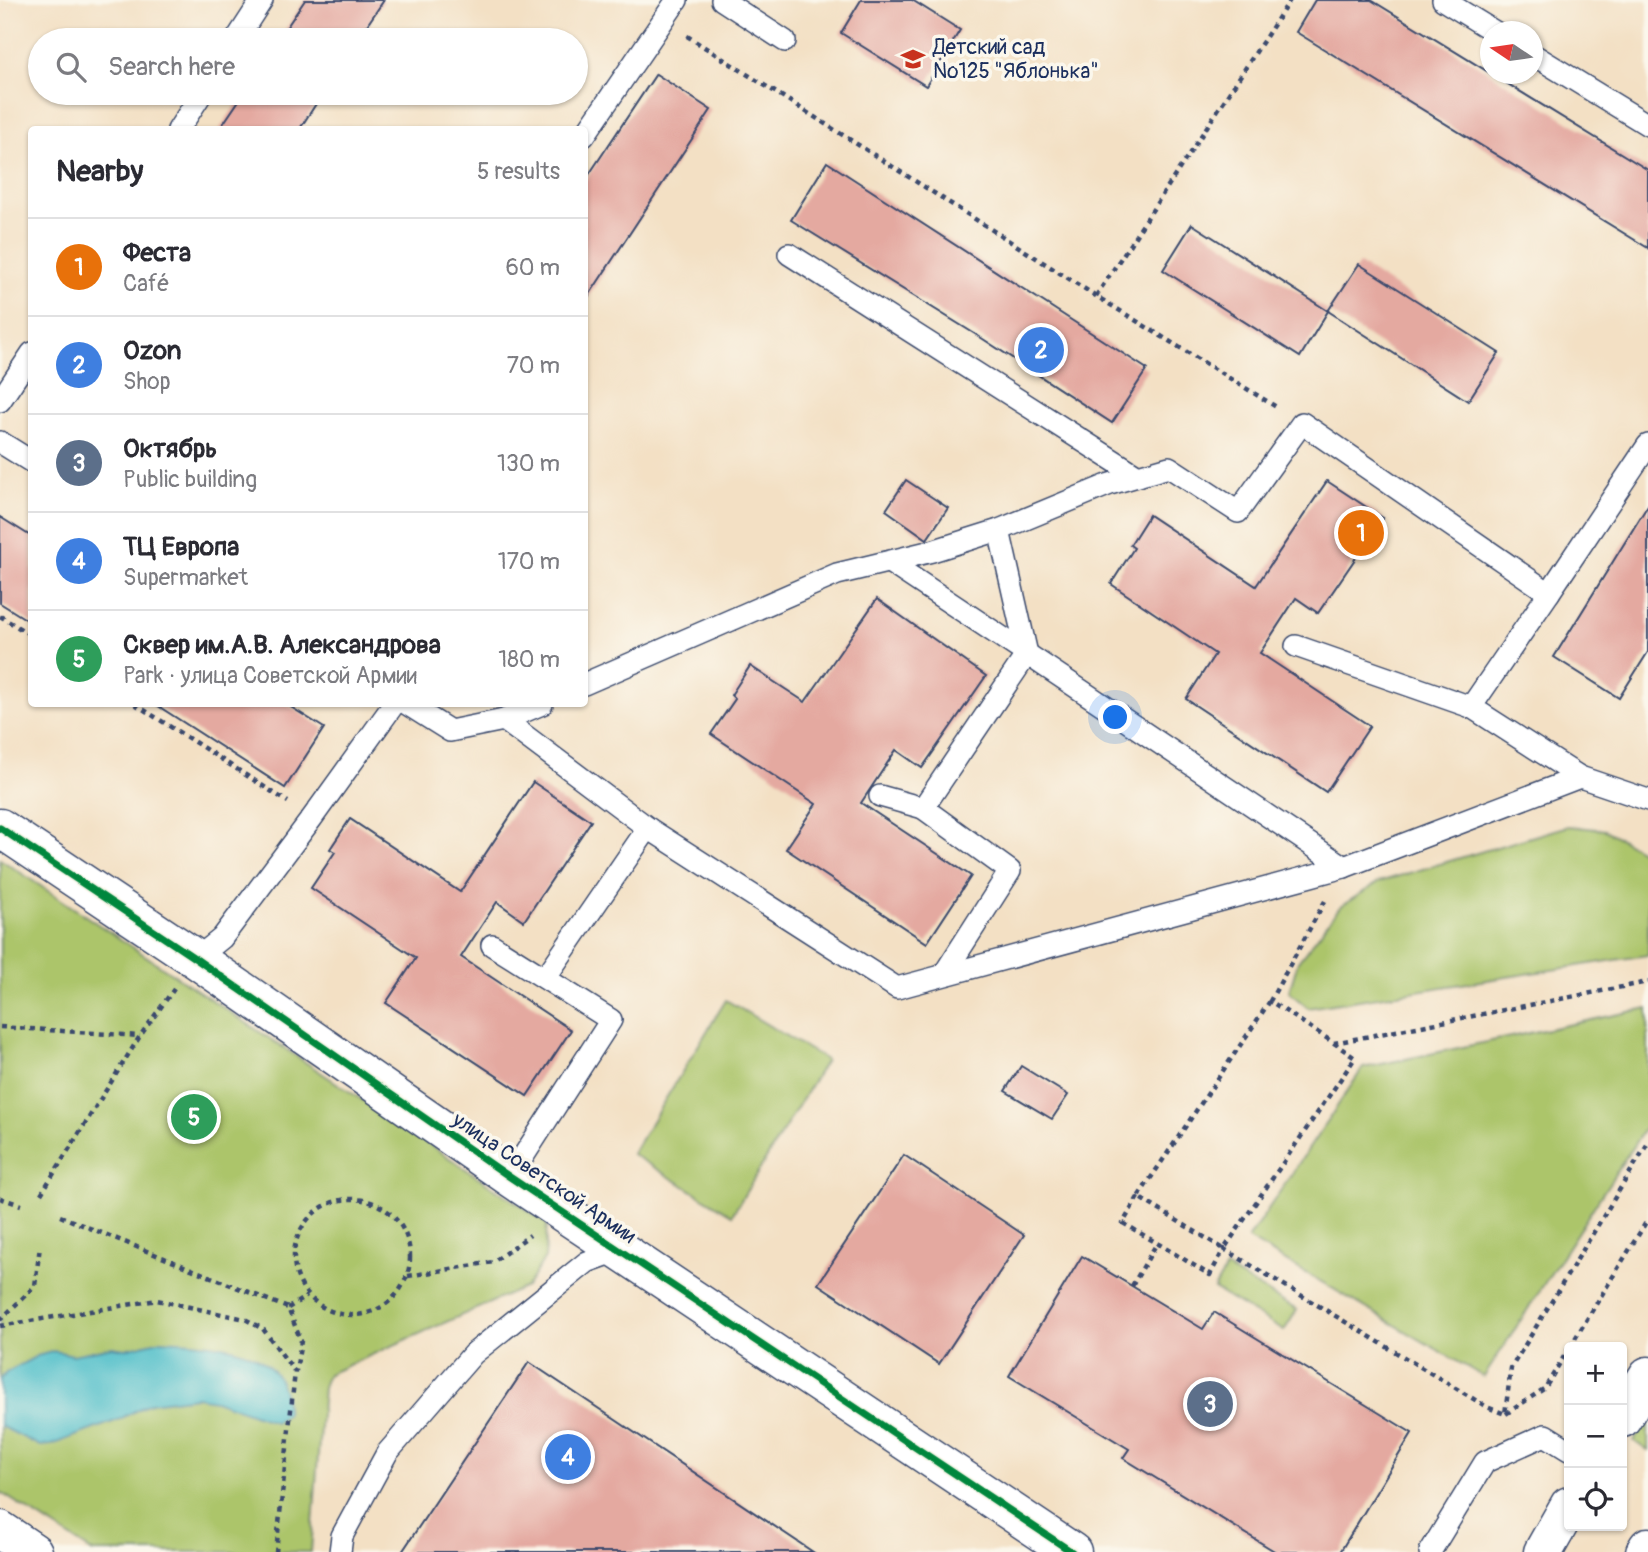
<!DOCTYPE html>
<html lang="en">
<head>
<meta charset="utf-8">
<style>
  :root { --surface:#fff; --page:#f7f7f7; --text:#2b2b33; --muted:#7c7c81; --line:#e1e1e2; --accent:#c8321e }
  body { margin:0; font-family:Pangolin,sans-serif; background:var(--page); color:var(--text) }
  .controls { position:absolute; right:21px; bottom:21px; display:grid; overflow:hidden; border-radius:7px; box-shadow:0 2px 5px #0004 }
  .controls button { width:63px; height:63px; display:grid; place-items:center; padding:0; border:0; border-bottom:2px solid var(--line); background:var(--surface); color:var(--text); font:35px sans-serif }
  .compass { position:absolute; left:1480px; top:21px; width:63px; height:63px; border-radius:50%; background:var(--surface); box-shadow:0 2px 5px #0004; rotate:283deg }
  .you { position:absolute; left:1116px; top:718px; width:24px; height:24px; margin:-18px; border:5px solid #fff; border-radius:50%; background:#1a73e8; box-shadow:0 0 0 10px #1a73e833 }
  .badge { display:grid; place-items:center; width:46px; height:46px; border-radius:50%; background:var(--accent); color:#fff; font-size:23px; font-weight:700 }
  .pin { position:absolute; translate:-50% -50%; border:4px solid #fff; box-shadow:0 2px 7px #0006 }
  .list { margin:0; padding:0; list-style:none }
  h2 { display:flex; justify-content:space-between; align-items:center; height:91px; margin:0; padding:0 28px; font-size:30px }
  h2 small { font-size:23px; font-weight:400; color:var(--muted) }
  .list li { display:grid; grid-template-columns:46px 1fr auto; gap:21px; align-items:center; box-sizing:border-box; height:98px; padding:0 28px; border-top:2px solid var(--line) }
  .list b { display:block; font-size:26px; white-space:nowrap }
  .list p { margin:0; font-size:23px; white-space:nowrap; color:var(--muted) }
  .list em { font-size:23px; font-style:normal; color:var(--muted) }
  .icon { flex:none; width:38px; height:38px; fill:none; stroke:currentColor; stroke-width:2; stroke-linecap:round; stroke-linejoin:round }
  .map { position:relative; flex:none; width:1648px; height:1552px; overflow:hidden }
  .search { position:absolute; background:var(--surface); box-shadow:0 2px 5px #0004; left:28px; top:28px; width:560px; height:77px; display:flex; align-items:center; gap:18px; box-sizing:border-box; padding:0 24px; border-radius:38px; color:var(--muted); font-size:26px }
  .panel { position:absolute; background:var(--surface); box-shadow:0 2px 5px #0004; left:28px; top:126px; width:560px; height:581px; border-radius:7px }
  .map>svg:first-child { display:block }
  .green { fill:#acc56b; stroke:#647a64; stroke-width:2 }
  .water { fill:#52c0ca; stroke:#367894; stroke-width:2 }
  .building { fill:#e4a9a0 }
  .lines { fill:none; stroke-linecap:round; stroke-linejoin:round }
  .service-casing { stroke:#3b4a6d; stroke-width:24 }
  .minor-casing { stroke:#3b4a6d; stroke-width:41 }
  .secondary-casing { stroke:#3b4a6d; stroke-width:41 }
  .primary-casing { stroke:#3b4a6d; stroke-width:41 }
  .path { stroke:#3b4a6d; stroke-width:4.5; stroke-dasharray:5 5; stroke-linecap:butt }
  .service { stroke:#fff; stroke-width:21 }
  .minor { stroke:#fff; stroke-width:38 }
  .secondary { stroke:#fff; stroke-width:38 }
  .primary { stroke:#fff; stroke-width:38 }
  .cycleway-casing { stroke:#fbf7ec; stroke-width:11 }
  .cycleway { stroke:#00873e; stroke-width:7 }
  .labels { text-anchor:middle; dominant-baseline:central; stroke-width:7; stroke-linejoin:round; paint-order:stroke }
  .poi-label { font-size:21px; fill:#1b2f5e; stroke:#fbf7ec; text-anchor:start }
  .street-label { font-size:21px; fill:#1b2f5e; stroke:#fbf7ec }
</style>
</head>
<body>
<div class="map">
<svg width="1648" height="1552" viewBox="0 0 1648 1552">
  <rect width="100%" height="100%" fill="#fbf7ec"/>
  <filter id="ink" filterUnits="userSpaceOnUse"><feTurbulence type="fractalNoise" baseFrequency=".0143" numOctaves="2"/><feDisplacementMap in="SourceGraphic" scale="14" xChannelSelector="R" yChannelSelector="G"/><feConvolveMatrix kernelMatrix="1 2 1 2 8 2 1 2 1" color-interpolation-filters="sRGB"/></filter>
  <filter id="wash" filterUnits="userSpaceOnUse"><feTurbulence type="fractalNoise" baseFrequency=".00686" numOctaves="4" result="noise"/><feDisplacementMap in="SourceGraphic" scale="28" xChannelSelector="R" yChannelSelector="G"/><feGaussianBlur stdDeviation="1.57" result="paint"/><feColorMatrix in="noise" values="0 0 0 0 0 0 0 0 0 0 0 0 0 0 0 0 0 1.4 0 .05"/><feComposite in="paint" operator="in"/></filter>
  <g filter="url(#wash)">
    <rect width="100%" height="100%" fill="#f3e0c4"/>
    <g class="green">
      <polygon points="1568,826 1605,830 1648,855 1648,955 1308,1008 1289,992 1298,962 1340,907 1379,882"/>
      <polygon points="0,859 547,1223 545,1258 526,1287 328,1374 323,1387 311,1552 93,1552 0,1492"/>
      <polygon points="726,1000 826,1060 732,1215 632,1154"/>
      <polygon points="1648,1008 1648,1123 1484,1377 1248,1239 1363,1068"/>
      <polygon points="1226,1268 1297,1310 1284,1331 1214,1289"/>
      <polygon points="1648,1417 1648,1451 1634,1441"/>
    </g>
    <path class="water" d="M162,1340C213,1343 289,1344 286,1414L275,1422L215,1400L196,1397L150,1403L118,1420L51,1445L40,1446L0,1426V1380L7,1372L37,1356L55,1351L73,1355L112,1347L125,1349Z"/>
    <g id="blocks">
      <g class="building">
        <polygon points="305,0 384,0 357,40 278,40"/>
        <polygon points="861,0 912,0 960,30 926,86 841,33"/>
        <polygon points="1315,0 1371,0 1648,170 1648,248 1296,32"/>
        <polygon points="656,74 711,110 584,303 584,182"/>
        <polygon points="244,93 323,93 299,130 219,130"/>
        <polygon points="827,162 1147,369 1112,423 983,339 791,220"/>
        <polygon points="1192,224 1328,311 1300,357 1163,270"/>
        <polygon points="1359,264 1499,353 1468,401 1328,311"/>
        <polygon points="906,480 948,508 927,539 886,510"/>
        <polygon points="1327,481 1383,518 1318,613 1296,598 1260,653 1370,726 1326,792 1186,699 1215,654 1111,584 1134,548 1130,545 1149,515 1256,586"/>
        <polygon points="1648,505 1648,652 1619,698 1554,657"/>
        <polygon points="0,517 32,537 32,623 0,603"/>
        <polygon points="877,599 986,676 922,768 896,750 861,803 971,876 927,943 786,849 816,804 711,734 735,699 731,695 750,666 805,702"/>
        <polygon points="155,704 286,704 324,728 285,788"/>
        <polygon points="533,782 591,821 524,921 497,902 461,957 571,1030 527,1096 386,1003 416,958 311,888 335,852 330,849 350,819 460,892"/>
        <polygon points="1021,1066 1068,1095 1052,1119 1005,1091"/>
        <polygon points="904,1155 1024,1235 939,1364 818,1284"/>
        <polygon points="1082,1256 1203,1329 1214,1312 1412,1433 1340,1552 1276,1552 1123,1458 1129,1449 1009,1376"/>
        <polygon points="529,1362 813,1552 402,1552"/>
      </g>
    </g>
  </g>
  <g filter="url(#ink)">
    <use href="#blocks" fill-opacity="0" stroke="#3b4a6d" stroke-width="2"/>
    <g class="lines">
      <g class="service-casing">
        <g id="service">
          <polyline points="722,0 785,41"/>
          <polyline points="1443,0 1495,32"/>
          <polyline points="236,40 262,0"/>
          <polyline points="1532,54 1648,125"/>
          <polyline points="178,130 202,93"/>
          <polyline points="584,136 677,0"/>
          <polyline points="789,254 1138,476"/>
          <polyline points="0,401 32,353"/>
          <polyline points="0,442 32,462"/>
          <polyline points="999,530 1027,654"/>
          <polyline points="889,562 1027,654"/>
          <polyline points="1549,593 1648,445"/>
          <polyline points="1296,646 1471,707"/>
          <polyline points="584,684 837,574 932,551 999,530 1110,484 1169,467 1238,512 1302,423 1549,593 1471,707 1580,777 1648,800"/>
          <polyline points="407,704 450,731 504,720 542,704"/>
          <polyline points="504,720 648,828"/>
          <polyline points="880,796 923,808 1027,654 1344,867"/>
          <polyline points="923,808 1010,871 944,974"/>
          <polyline points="492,945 611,1020 510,1177"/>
          <polyline points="196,959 222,938 312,818 394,704"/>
          <polyline points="545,978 648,828 897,988 1344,867 1580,777"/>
          <polyline points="340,1552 342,1536 387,1453 473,1354 587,1262 620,1250"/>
          <polyline points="1430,1552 1485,1462 1545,1435 1569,1450"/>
        </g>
      </g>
      <g class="minor-casing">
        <polyline id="minor" points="0,828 196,959 510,1177 1072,1552"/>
      </g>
      <g class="secondary-casing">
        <g id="secondary">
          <polyline points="1622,1418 1648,1376"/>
          <polyline points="1543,1552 1569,1506"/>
          <polyline points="1645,1552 1648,1547"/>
        </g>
      </g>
      <g class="primary-casing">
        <polyline id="primary" points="0,1530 33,1552"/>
      </g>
      <g class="path">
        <polyline points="687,36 1096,296 1278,408"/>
        <polyline points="1096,296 1290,0"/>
        <polyline points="0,616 32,636"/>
        <polyline points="135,704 288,802"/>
        <polyline points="1325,901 1270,1001 1334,1043 1648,982"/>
        <polyline points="1270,1001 1138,1197 1224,1249 1355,1058 1334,1043"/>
        <polyline points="0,1027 140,1036"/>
        <polyline points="41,1194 140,1036 174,989"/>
        <polyline points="1138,1197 1123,1223 1157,1243"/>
        <polyline points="0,1198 21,1205"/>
        <circle cx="352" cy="1257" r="58"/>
        <polyline points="60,1216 288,1308 301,1341 296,1371"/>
        <polyline points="408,1276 493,1262 530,1235"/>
        <polyline points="1132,1286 1157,1243 1210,1275 1224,1249 1487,1407 1505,1414 1511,1368 1648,1143"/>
        <polyline points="288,1308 307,1296"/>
        <polyline points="0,1320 35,1286 40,1246"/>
        <polyline points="0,1326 157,1300 245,1319 263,1329 295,1372 276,1552"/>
        <polyline points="1570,1347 1648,1219"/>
        <polyline points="1506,1414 1545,1388 1569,1348"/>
      </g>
      <use href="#service" class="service"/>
      <use href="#minor" class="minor"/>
      <use href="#secondary" class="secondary"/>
      <use href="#primary" class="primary"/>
      <g class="cycleway-casing">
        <polyline id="cycleway" points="0,828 196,959 510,1177 1072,1552"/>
      </g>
      <use href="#cycleway" class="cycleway"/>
    </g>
  </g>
  <defs>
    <g id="school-bare" transform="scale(1.89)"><path d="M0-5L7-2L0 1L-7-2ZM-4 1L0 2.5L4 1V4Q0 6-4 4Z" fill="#c8321e" stroke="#fbf7ec" stroke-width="2.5" paint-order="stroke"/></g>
  </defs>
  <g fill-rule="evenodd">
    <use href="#school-bare" x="913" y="59"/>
  </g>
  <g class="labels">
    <g class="poi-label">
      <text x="933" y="47">Детский сад<tspan x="933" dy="24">№125 "Яблонька"</tspan></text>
    </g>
    <g class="street-label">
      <text transform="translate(544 1178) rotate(34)">улица Советской Армии</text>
    </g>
  </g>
</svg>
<div class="controls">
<button>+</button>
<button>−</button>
<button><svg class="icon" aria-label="locate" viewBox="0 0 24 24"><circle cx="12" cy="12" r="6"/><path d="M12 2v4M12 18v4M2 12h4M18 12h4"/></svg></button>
</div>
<svg class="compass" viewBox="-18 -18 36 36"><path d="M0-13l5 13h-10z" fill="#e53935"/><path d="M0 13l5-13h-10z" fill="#7c7c81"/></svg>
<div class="you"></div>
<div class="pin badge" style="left:1361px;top:533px;background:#e8710a">1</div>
<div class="pin badge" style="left:1041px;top:350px;background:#3f7fe0">2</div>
<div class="pin badge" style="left:1210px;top:1404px;background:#5c6f8a">3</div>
<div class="pin badge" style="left:568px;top:1457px;background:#3f7fe0">4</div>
<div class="pin badge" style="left:194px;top:1117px;background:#2e9e5b">5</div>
<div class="search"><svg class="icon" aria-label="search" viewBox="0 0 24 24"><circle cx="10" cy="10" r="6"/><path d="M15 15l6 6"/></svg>Search here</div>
<section class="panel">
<h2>Nearby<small>5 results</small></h2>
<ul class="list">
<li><span class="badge" style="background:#e8710a">1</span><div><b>Феста</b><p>Café</p></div><em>60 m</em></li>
<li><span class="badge" style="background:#3f7fe0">2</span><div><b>Ozon</b><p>Shop</p></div><em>70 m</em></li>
<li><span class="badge" style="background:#5c6f8a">3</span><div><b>Октябрь</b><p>Public building</p></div><em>130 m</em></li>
<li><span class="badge" style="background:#3f7fe0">4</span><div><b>ТЦ Европа</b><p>Supermarket</p></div><em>170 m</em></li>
<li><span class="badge" style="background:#2e9e5b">5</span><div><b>Сквер им.А.В. Александрова</b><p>Park · улица Советской Армии</p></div><em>180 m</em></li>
</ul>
</section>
</div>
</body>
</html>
